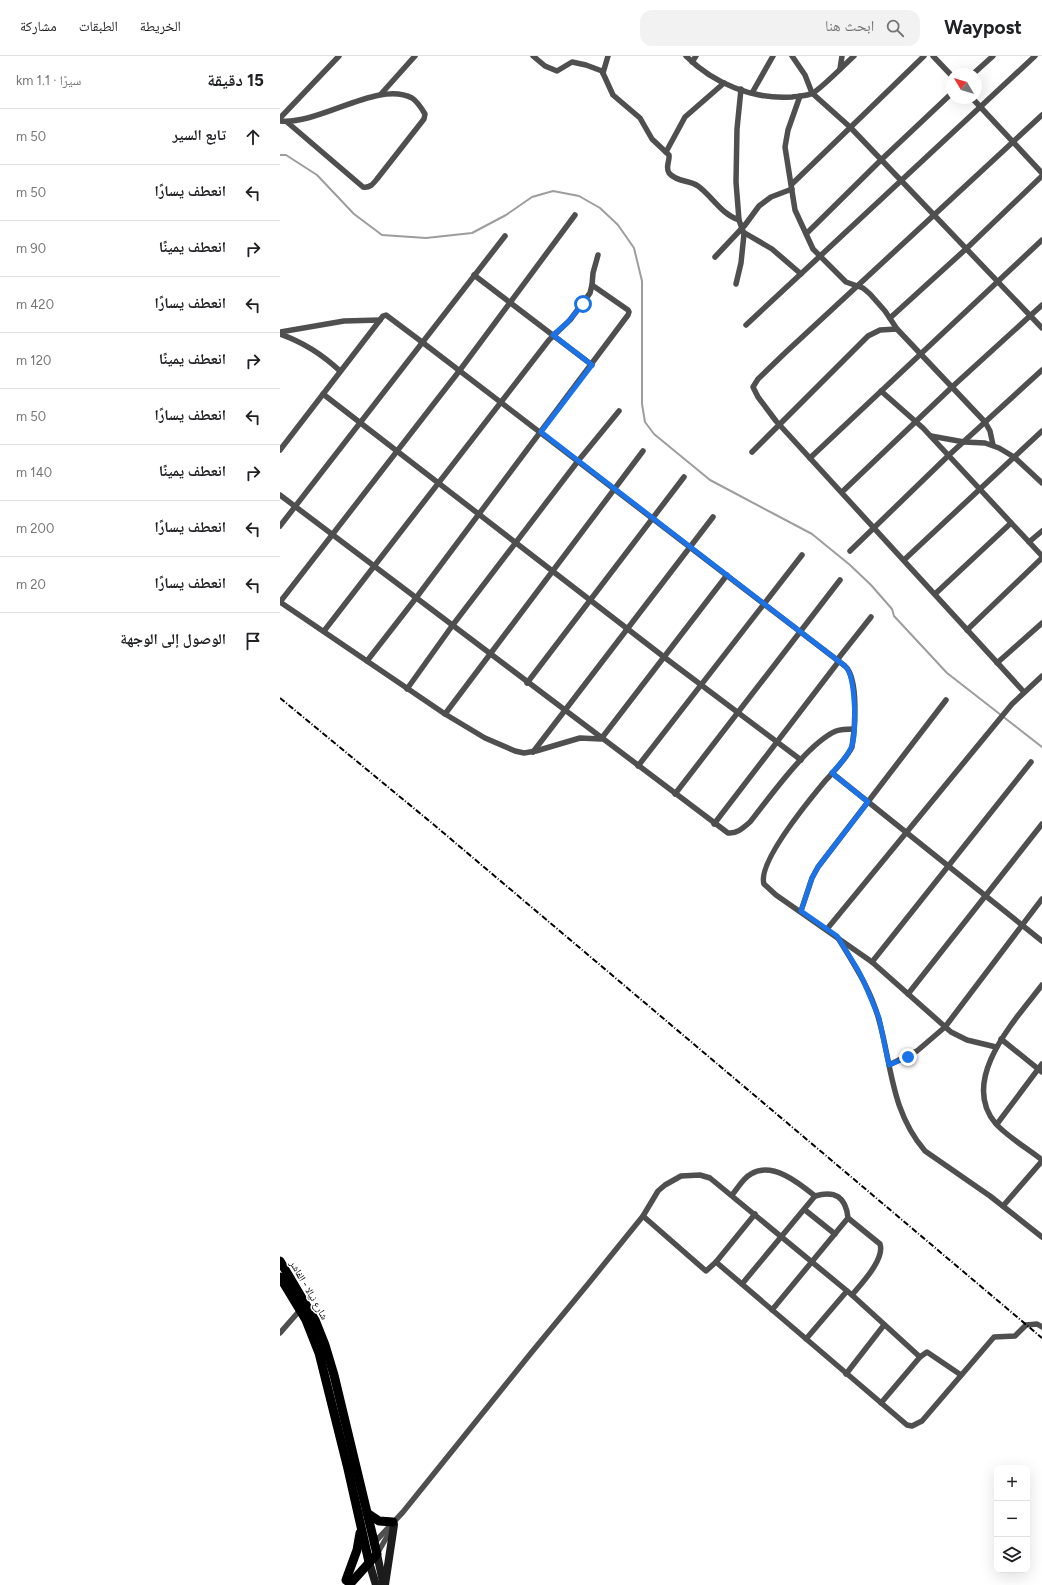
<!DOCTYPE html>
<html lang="ar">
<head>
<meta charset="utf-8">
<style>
  :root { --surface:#fff; --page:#f2f2f2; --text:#202124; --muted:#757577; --line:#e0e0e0 }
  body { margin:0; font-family:Figtree,"Noto Naskh Arabic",sans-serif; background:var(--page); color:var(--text); direction:rtl }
  .controls { position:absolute; right:12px; bottom:12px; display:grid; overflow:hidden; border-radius:8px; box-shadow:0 4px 16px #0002 }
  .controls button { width:36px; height:36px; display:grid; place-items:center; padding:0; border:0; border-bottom:1px solid var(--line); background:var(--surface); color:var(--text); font:20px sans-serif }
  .compass { position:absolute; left:666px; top:12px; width:36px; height:36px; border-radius:50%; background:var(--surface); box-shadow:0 4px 16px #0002; rotate:308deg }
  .stop { position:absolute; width:12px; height:12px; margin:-9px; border:3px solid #1a73e8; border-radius:50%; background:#fff }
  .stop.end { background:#1a73e8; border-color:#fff; box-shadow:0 1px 4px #0008 }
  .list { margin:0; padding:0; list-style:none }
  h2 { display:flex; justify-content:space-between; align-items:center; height:52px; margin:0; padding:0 16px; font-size:17px }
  h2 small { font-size:13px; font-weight:400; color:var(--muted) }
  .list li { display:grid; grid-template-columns:26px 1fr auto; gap:12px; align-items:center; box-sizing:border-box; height:56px; padding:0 16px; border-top:1px solid var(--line) }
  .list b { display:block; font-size:15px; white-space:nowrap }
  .list em { font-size:13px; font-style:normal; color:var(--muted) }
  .icon { flex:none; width:22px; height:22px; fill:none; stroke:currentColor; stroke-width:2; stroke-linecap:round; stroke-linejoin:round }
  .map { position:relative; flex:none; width:762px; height:1529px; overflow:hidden; direction:ltr }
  header { display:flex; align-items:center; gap:24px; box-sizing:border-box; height:56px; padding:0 20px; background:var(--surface); border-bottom:1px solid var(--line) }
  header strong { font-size:19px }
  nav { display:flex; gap:22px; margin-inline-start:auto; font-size:14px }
  .search { width:280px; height:36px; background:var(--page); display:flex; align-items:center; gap:10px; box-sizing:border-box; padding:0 14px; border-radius:12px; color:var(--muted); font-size:15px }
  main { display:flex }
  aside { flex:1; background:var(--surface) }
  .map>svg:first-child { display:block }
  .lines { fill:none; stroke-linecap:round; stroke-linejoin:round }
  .stream { stroke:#9d9d9d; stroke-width:2 }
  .minor { stroke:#4f4f4f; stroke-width:5.5 }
  .secondary { stroke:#1c1c1c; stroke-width:8 }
  .trunk { stroke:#000; stroke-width:9 }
  .rail { stroke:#000; stroke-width:2; stroke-dasharray:6 2 1 2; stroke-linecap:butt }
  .route { stroke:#1a73e8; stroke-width:5 }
  .labels { text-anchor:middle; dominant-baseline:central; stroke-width:3; stroke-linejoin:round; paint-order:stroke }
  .street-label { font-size:10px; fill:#000; stroke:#fff }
</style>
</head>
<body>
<header>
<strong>Waypost</strong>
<div class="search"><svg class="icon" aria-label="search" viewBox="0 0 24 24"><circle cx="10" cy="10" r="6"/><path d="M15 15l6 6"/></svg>ابحث هنا</div>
<nav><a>الخريطة</a><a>الطبقات</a><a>مشاركة</a></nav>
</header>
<main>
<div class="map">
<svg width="762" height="1529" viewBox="0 0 762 1529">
  <rect width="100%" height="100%" fill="#fff"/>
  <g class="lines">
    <polyline class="stream" points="0,99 6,99 37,119 74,158 102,179 146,182 192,177 226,159 252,141 273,135 299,140 320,152 338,169 354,192 362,225 362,348 365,366 374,378 430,424 532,478 570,509 591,529 612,553 614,560 667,617 762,691"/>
    <g class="minor">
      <path d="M253,0L265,10L277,15L292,6L306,9L322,15L333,39L360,62L372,83L389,99C390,105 385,111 389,117C396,126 410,124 418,130C432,140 441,158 459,164"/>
      <path d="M406,0C433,27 473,44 512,41C519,40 527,40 533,37C545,29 563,10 574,0"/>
      <polyline points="512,0 525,19 532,37 570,71 762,272"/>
      <polyline points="653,0 672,20"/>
      <polyline points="412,6 416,0"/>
      <polyline points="560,13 562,0"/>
      <polyline points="323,17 328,0"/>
      <polyline points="693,18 713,0"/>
      <polyline points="472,37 493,0"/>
      <polyline points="101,38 135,0"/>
      <polyline points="520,40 508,74 505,91 515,154 533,193 566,226 583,232 590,238 605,255 617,273 705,366 710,375 713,389"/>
      <polyline points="692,42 762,117"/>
      <polyline points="0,62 59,0"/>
      <path d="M0,65C40,69 98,24 132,42C137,45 142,53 145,58L144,63L97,123C93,128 90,132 83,131L7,66"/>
      <polyline points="386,96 405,61 444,27"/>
      <polyline points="512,128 644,0"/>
      <polyline points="463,176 492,193 521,218"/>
      <polyline points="527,177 602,103 672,37"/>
      <polyline points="435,201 465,169 479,150 491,141 512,133"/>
      <polyline points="194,219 312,309"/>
      <polyline points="456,228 461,207 464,178 459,164 456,126 457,73 461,33"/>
      <polyline points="610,262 687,192 762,120"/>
      <polyline points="466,269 755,0"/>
      <polyline points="0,276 64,265 100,264"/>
      <path d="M0,278C23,286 42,298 60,315"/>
      <polyline points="601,335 643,372 762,500"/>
      <polyline points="43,338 384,601 521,704"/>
      <polyline points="651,380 684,386 705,387 719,392 734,401 762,427"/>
      <path d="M0,394L100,264L103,260L106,259L142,286L565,610C579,622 575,673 572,691C566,703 555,714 546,724C531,742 477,806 484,828L496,839L592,906L671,976L687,984L716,991"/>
      <polyline points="472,396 588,280 600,274 617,273"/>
      <polyline points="530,402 762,184"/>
      <polyline points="562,436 672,331 762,249"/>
      <path d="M0,439L448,777C457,778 463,772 470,766C489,742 528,687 556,675C562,673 568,673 574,673"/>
      <polyline points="0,470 225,180"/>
      <polyline points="749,486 762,475"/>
      <polyline points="570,495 669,399 762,314"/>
      <polyline points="624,504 762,375"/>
      <polyline points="655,538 731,467"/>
      <polyline points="0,546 165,658 205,682 235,695 244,697 256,695 300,682 321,683 447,519"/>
      <polyline points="0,546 180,314 295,159"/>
      <polyline points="687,574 762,502"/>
      <polyline points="44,575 269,284 290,264 310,237 312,229 313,217 318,199"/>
      <polyline points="557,604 591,561"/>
      <polyline points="87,605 136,542 348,259 349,256 348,254 312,229"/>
      <polyline points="717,607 762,567"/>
      <polyline points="247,627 404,421"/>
      <polyline points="127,633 172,570 298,405 339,355"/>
      <polyline points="744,636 496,365 478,341 473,331 478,323 506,296 762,59"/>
      <polyline points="165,658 363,395"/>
      <polyline points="253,696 433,461"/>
      <polyline points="358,710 522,499"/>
      <polyline points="552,717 762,885"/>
      <polyline points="395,738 560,524"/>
      <polyline points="434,768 559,605"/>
      <polyline points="521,855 532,822 538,811 666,644"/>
      <polyline points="547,873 732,648 762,620"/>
      <path d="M558,882C574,908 591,934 599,964C612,1011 611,1055 645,1095L710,1140L762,1181"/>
      <polyline points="592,906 751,706"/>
      <path d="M762,929C736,963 678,1024 716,1068C728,1081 748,1093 762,1104"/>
      <polyline points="628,938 762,768"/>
      <polyline points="721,983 762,1016"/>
      <polyline points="609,1009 637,995 665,971 762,843"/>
      <polyline points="717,1068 762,1008"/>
      <path d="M452,1139C458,1132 463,1122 471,1118C492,1105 519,1127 535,1140"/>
      <polyline points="723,1150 762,1105"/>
      <polyline points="525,1154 555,1178"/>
      <polyline points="363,1160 426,1215 436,1206 475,1158"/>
      <polyline points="436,1206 627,1369 632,1370 642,1365 714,1281 735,1280 746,1269 757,1268 762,1271"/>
      <path d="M462,1228L535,1140C555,1134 566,1141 568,1162L600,1188C605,1203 582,1227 572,1239"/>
      <polyline points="492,1254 568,1162"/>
      <polyline points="0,1277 21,1253"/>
      <polyline points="526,1283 567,1235"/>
      <polyline points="566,1318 604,1269"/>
      <polyline points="601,1347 640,1301 647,1296 681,1319"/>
      <polyline points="93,1488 123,1456 251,1297 308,1228 363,1160 378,1135 385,1129 401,1120 420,1119 430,1122 572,1239 640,1301"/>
      <polyline points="97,1498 112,1472"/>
    </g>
    <g class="secondary">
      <polyline points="97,1498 103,1526"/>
      <polyline points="89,1506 96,1529"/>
      <polyline points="105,1529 114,1469"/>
    </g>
    <g class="trunk">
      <polyline points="0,1205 35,1264 45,1289 54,1319 97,1498 69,1529"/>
      <polyline points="0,1221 26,1264 39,1297 68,1413 89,1506"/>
      <polyline points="87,1457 99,1465 113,1466"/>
      <polyline points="66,1524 77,1494 80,1477"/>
    </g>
    <polyline class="rail" points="0,642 153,768 762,1282"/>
  </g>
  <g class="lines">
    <path class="route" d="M303,248L287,267L273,279L312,309L261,376L565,610C576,620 577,679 571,692C567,701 558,710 552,717L588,746L538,811L532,822L521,855L557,880L578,914L584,926L599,962L609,1009L628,1001"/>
  </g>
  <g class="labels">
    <g class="street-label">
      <text transform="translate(29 1234) rotate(60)">شارع نيالا - الفاشر</text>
    </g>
  </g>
</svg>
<div class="controls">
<button>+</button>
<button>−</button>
<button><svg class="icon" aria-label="layers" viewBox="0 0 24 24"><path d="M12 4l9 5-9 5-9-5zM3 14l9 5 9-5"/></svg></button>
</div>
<svg class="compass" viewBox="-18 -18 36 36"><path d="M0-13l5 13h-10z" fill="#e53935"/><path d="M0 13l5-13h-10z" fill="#757577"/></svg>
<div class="stop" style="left:303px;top:248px"></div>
<div class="stop end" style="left:628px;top:1001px"></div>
</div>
<aside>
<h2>15 دقيقة<small>سيرًا · 1.1 km</small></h2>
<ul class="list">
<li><svg class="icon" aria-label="ahead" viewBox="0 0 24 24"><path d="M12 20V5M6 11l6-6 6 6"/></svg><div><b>تابع السير</b></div><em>50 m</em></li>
<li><svg class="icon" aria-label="left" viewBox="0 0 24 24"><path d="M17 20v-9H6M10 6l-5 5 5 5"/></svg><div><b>انعطف يسارًا</b></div><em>50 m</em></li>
<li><svg class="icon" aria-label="right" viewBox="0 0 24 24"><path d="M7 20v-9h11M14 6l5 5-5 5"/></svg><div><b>انعطف يمينًا</b></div><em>90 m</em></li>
<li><svg class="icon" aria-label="left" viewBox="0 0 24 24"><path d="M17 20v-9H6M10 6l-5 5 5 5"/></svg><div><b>انعطف يسارًا</b></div><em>420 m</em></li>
<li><svg class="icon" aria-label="right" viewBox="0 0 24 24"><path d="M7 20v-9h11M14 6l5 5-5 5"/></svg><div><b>انعطف يمينًا</b></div><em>120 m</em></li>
<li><svg class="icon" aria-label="left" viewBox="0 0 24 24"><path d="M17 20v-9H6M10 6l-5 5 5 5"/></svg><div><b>انعطف يسارًا</b></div><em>50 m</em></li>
<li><svg class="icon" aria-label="right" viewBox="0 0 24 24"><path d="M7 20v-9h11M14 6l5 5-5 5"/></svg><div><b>انعطف يمينًا</b></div><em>140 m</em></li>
<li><svg class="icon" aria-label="left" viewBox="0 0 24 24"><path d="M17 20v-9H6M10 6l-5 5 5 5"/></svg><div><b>انعطف يسارًا</b></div><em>200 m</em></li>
<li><svg class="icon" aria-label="left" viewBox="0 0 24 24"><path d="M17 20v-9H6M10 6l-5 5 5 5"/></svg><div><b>انعطف يسارًا</b></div><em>20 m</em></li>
<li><svg class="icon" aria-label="arrive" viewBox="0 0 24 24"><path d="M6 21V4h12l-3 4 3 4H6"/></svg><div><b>الوصول إلى الوجهة</b></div></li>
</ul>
</aside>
</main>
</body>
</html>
